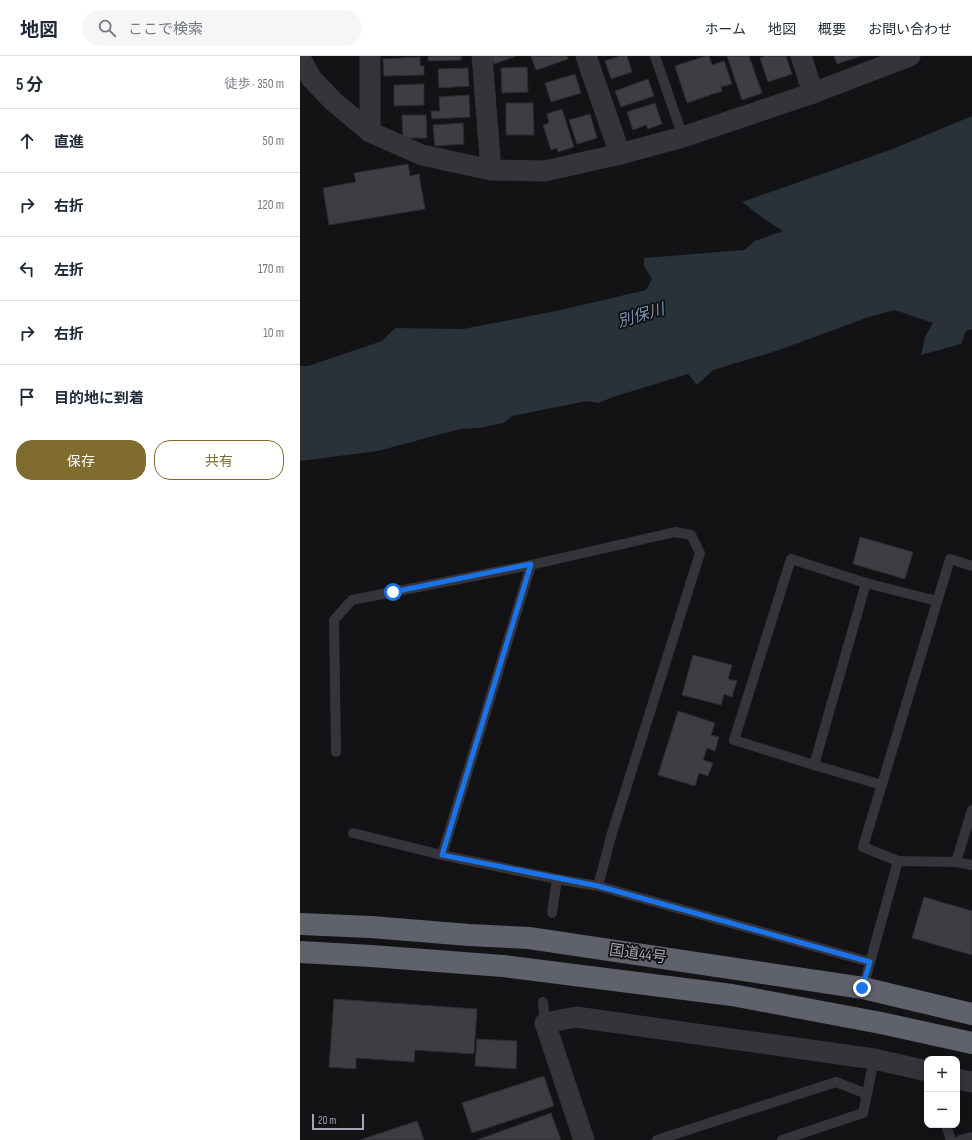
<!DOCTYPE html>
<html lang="ja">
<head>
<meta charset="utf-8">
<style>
  :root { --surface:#fff; --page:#f6f6f7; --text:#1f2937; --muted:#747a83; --line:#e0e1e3; --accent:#816c2f }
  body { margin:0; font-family:"Sofia Sans Condensed","Noto Sans JP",sans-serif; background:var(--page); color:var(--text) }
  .controls { position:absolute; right:12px; bottom:12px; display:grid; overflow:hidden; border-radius:8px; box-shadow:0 2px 10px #0003 }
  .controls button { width:36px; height:36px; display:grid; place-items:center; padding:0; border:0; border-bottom:1px solid var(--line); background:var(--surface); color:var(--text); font:20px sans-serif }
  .scale { position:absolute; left:12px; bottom:10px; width:52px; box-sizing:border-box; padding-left:4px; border:2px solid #a4a8b6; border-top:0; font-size:11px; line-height:14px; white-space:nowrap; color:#a4a8b6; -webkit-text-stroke:3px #0e0e0f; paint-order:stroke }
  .stop { position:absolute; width:12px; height:12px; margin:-9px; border:3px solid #1a73e8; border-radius:50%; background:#fff }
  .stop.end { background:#1a73e8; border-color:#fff; box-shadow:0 1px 4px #0008 }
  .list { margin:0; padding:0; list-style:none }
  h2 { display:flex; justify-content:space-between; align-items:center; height:52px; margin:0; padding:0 16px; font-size:17px }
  h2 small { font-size:13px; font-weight:400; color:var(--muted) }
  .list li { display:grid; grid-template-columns:26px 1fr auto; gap:12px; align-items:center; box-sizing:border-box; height:64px; padding:0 16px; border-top:1px solid var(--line) }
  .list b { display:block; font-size:15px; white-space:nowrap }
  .list em { font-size:13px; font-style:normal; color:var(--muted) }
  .actions { display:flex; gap:8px; padding:12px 16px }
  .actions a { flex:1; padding:9px 0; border:1px solid var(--accent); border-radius:16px; text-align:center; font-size:14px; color:var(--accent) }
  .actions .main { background:var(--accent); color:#fff }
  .icon { flex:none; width:22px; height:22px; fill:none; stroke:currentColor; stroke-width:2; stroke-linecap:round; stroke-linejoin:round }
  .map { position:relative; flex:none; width:672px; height:1084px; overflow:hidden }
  header { display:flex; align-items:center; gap:24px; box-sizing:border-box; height:56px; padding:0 20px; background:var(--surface); border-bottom:1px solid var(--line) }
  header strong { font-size:19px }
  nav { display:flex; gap:22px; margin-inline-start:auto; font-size:14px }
  .search { width:280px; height:36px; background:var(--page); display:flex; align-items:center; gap:10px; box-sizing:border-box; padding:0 14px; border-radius:22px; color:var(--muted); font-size:15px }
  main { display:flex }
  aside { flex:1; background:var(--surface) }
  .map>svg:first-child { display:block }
  .water { fill:#293139 }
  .building { fill:#3d3d42; stroke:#2d2d31 }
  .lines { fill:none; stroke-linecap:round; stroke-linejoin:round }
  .lane { stroke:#34343a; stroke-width:10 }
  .street { stroke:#34343a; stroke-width:21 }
  .highway { stroke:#5f626b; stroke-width:22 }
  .route { stroke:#1a73e8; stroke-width:5 }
  .labels { text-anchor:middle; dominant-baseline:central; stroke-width:3.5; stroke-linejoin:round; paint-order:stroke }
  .street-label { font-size:15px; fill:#a4a8b6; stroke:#0e0e0f }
  .water-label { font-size:16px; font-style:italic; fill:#7994b3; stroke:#0e0e0f }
</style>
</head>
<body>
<header>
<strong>地図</strong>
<div class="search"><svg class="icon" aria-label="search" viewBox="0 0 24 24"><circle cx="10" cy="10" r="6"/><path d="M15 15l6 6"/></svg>ここで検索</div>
<nav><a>ホーム</a><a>地図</a><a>概要</a><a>お問い合わせ</a></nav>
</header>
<main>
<aside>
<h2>5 分<small>徒歩 · 350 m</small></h2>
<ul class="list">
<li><svg class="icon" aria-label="ahead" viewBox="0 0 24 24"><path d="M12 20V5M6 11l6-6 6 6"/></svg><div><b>直進</b></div><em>50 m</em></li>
<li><svg class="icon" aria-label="right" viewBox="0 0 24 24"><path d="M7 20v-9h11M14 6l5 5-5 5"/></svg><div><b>右折</b></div><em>120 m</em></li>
<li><svg class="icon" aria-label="left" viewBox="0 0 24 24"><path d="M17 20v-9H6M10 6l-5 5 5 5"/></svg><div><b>左折</b></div><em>170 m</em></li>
<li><svg class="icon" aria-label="right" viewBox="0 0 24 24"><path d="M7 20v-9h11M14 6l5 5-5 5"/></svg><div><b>右折</b></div><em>10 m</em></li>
<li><svg class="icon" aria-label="arrive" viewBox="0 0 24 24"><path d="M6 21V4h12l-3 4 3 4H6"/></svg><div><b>目的地に到着</b></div></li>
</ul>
<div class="actions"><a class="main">保存</a><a>共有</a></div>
</aside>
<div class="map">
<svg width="672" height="1084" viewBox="0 0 672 1084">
  <rect width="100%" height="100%" fill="#131315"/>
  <polygon class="water" points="672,60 672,273 666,275 661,288 621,299 625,281 633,267 595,254 569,261 476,295 413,314 397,329 388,318 313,341 299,347 287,345 212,360 204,367 179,372 160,373 78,395 0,405 0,310 8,310 82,285 95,272 163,273 256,255 346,234 352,223 344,210 344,202 444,194 455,185 483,175 464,163 442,146 590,94"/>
  <g class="building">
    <polygon points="128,0 161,0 161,4 128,5"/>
    <polygon points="192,0 216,0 194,8"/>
    <polygon points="231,0 267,0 268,3 236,14"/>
    <polygon points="320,0 327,0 332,16 311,23 305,5"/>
    <polygon points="406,0 409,0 412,9 424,5 432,28 421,31 422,35 387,47 375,10"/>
    <polygon points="427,0 449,0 462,37 442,44"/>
    <polygon points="466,0 486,0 492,18 468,26 460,2"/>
    <polygon points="534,0 561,0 537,8"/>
    <polygon points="120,1 120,10 124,10 124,19 84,20 83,3"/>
    <polygon points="227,11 228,36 202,37 201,12"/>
    <polygon points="168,12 169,30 139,32 138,13"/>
    <polygon points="275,18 281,37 251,46 245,27"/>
    <polygon points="348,23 354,40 321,51 315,35"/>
    <polygon points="124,28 124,49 94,50 94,29"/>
    <polygon points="169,39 170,61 132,63 131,55 140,55 139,41"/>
    <polygon points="206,47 233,47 234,79 206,79"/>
    <polygon points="355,47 362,68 348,73 346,69 333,74 327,56"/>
    <polygon points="262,53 274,91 258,96 257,92 251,94 243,69 249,67 247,58"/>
    <polygon points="290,58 297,82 277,88 269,64"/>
    <polygon points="102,59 126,59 127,82 103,82"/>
    <polygon points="163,67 164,88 135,90 133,69"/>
    <polygon points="108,108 110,120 119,118 125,153 29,169 23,132 56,126 54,117"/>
    <polygon points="560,481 613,496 605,523 553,508"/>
    <polygon points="393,599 432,609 428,623 437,625 432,641 424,638 421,649 382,639"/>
    <polygon points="378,655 415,667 411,679 419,681 415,695 407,692 403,704 413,707 408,720 399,717 395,730 358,719"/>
    <polygon points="624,841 672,855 672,899 612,882"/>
    <polygon points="34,943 177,953 174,998 115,994 114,1006 56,1002 56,1013 29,1011"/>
    <polygon points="177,983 217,985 216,1013 175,1010"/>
    <polygon points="244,1020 254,1050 172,1077 162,1047"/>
    <polygon points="251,1057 261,1084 177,1084"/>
    <polygon points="117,1065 124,1084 60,1084"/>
  </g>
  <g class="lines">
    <g class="lane">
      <polyline points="355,0 383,81"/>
      <polyline points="36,696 34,564 52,544 231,509 375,476 391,479 400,497 312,777 298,830"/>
      <polyline points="514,709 434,684 491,503 566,527"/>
      <polyline points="582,729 514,709 566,527 637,545"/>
      <polyline points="53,777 142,799 257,823"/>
      <polyline points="142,799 231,509"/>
      <polyline points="598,805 563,791 650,503 672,510"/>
      <polyline points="656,806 672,809"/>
      <polyline points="252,857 257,823 298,830 570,906"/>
      <polyline points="563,932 598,805 656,806 672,754"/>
      <polyline points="243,946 245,967"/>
      <polyline points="646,1069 651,1084"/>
      <polyline points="357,1084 536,1026 567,1038"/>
      <polyline points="482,1084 563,1057 574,1003"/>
      <polyline points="660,1084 672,1081"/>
    </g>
    <g class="street">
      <polyline points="70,0 70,76"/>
      <polyline points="182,0 191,114"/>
      <polyline points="286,0 320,98"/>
      <polyline points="501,0 513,37"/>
      <polyline points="0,2 12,23 33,45 70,76 122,99 191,114 245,115 320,98 383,81 513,37 610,0"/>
      <polyline points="657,1023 672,1026"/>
      <polyline points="284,1084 245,967 276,961 574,1003 627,1015"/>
    </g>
    <g class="highway">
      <polyline points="0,868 71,871 169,879 229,882 563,932 672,958"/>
      <polyline points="0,896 71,900 203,910 432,939 581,967 672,987"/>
    </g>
  </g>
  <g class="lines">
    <polyline class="route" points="93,536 231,508 142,799 298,830 570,906 562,932"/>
  </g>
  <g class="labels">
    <g class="street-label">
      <text transform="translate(338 898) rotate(8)">国道44号</text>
    </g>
    <g class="water-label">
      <text transform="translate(341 260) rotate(-16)">別保川</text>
    </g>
  </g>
</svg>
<div class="controls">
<button>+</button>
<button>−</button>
</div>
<div class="scale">20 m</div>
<div class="stop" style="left:93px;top:536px"></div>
<div class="stop end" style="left:562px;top:932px"></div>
</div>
</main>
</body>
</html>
